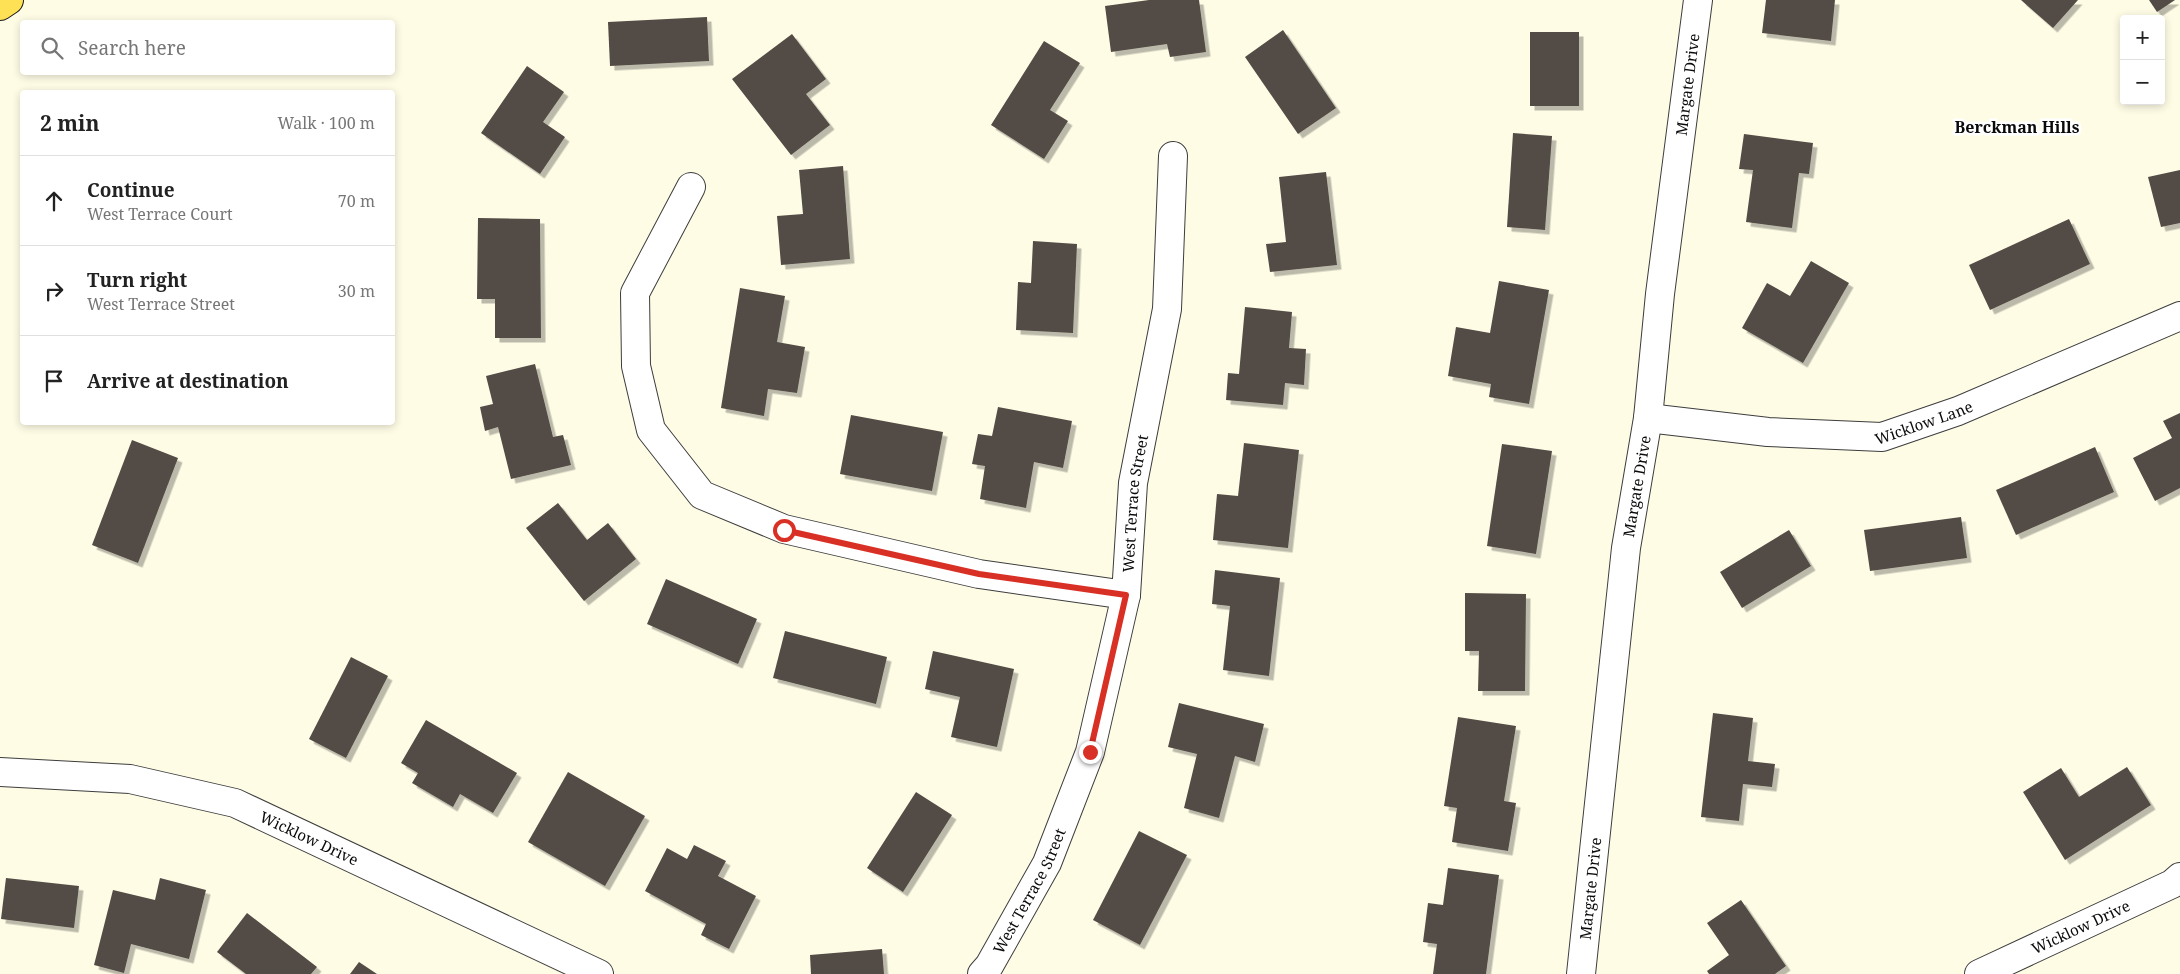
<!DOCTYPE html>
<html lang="en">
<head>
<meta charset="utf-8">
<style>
  :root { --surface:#fff; --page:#f2f2f2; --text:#222; --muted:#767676; --line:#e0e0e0 }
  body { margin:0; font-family:"Noto Serif",serif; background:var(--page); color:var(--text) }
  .controls { position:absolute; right:15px; top:15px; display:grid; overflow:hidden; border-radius:5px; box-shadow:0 2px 8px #0003 }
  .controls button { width:45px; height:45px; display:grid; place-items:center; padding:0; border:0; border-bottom:1px solid var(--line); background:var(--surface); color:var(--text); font:25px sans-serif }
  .stop { position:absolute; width:15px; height:15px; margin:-11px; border:4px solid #d93025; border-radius:50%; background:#fff }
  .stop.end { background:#d93025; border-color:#fff; box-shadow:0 1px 5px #0008 }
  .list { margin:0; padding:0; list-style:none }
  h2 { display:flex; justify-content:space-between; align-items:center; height:65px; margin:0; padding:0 20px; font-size:21px }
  h2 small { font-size:16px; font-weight:400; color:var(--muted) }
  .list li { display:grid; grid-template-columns:32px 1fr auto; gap:15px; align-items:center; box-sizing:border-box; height:90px; padding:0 20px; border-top:1px solid var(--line) }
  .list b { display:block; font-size:19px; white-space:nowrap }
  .list p { margin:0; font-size:16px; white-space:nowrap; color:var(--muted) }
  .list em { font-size:16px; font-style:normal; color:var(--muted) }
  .icon { flex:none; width:28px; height:28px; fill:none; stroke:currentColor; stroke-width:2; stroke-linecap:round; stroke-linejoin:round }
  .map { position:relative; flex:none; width:2180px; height:974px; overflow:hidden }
  .search { position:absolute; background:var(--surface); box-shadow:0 2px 8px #0003; left:20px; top:20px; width:375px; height:55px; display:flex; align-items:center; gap:12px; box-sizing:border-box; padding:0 18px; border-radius:5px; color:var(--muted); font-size:19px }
  .panel { position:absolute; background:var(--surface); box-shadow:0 2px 8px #0003; left:20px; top:90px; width:375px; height:335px; border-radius:5px }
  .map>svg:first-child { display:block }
  .building { fill:#534b45; filter:url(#shadow) }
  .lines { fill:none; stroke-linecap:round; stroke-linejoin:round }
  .minor-casing { stroke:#3d3d3d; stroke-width:30 }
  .major-casing { stroke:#1b1b1b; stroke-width:30 }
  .minor { stroke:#fff; stroke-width:28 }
  .major { stroke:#ffe156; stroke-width:28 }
  .route { stroke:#d93025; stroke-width:6 }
  .labels { text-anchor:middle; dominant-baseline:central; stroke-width:5; stroke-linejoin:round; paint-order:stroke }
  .street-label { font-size:15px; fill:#0a0a0a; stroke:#fff }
  .neighbourhood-label { font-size:16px; font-weight:bold; fill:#0a0a0a; stroke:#fff }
</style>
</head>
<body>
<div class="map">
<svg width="2180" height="974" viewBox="0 0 2180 974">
  <defs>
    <filter id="shadow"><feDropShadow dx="4.5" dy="4.5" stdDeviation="0" flood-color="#0004"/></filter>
  </defs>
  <rect width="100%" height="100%" fill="#fffce6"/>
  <g class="building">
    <polygon points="1149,0 1199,0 1206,52 1170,57 1167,44 1111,52 1105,6"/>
    <polygon points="1766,0 1835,0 1831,41 1762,33"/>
    <polygon points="2021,0 2078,0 2053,28"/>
    <polygon points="2149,0 2175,0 2157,12"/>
    <polygon points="707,17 709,61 610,66 608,22"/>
    <polygon points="1283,30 1336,108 1298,134 1245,57"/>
    <rect x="1530" y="32" width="49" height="74"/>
    <polygon points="792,34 826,79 806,94 830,125 791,155 732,79"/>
    <polygon points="1044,41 1080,63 1050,110 1068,121 1044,159 991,125"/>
    <polygon points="527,66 564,92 543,122 565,137 540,174 481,133"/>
    <polygon points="1513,133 1552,136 1545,230 1507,227"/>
    <polygon points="1744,134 1813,143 1809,174 1799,173 1792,228 1746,222 1753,170 1739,169"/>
    <polygon points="843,166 850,259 781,265 777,216 803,214 799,170"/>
    <polygon points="2180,170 2180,223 2161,227 2148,177"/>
    <polygon points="1326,172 1337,265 1270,272 1266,244 1286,242 1279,177"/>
    <polygon points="478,218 540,219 541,338 495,338 495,299 477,299"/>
    <polygon points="2069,219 2090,264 1990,310 1969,265"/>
    <polygon points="1033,241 1077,244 1073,333 1016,330 1018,282 1031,283"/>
    <polygon points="1811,261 1849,283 1803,363 1742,328 1767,283 1790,296"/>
    <polygon points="1499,281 1549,290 1529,404 1489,397 1491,384 1448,376 1456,327 1490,333"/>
    <polygon points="740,288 785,296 777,342 805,347 797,393 768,389 764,416 721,408"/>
    <polygon points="1245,307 1292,312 1289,348 1306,349 1304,385 1285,383 1283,405 1226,400 1228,373 1239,374"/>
    <polygon points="535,364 553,437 563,435 571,465 511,479 498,427 485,431 480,407 493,404 486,376"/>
    <polygon points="998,407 1072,421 1063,468 1034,462 1026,508 980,499 985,466 972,464 978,434 992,436"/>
    <polygon points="2180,413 2180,488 2155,501 2133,458 2172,438 2163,421"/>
    <polygon points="851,415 943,432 932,491 840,474"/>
    <polygon points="132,440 178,458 138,563 92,545"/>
    <polygon points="1244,443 1299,450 1288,548 1213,540 1217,494 1238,496"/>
    <polygon points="1502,444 1552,451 1536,554 1487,546"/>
    <polygon points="2095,447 2114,492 2016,535 1996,490"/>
    <polygon points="558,503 587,540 608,523 636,559 584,601 526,528"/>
    <polygon points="1961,517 1967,558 1870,571 1864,530"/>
    <polygon points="1789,530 1811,566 1742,608 1720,572"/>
    <polygon points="1215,570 1280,578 1269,676 1223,670 1230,606 1212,604"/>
    <polygon points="666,579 757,619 738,664 647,624"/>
    <polygon points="1465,593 1526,594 1525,691 1478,691 1479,651 1465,651"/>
    <polygon points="785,631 887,657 876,704 773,678"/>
    <polygon points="933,651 1014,669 997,747 951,737 960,697 925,689"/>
    <polygon points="351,657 388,676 346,758 309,739"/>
    <polygon points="1179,703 1264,724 1255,762 1235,756 1219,818 1184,808 1197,754 1168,747"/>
    <polygon points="1713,713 1753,718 1748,761 1775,764 1772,787 1743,784 1739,821 1701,817"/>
    <polygon points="1458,717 1516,726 1504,801 1516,803 1508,851 1452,842 1457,808 1444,806"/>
    <polygon points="426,720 517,773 493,813 460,794 453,807 412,783 418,773 401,763"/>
    <polygon points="2127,767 2151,805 2065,860 2023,792 2061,768 2079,797"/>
    <polygon points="568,772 645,816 605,886 528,842"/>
    <polygon points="916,792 952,815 903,892 867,868"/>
    <polygon points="1139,831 1187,855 1140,945 1093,920"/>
    <polygon points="694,845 726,861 718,876 756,896 729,949 701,935 706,924 645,891 667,848 687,859"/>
    <polygon points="1448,868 1499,875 1486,974 1433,974 1437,944 1423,942 1428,903 1443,905"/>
    <polygon points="6,878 79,886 74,928 1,919"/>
    <polygon points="160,878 206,890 189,959 131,944 124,973 94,965 113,890 155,900"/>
    <polygon points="1741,900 1786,966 1775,974 1709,974 1707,971 1729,955 1707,923"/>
    <polygon points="247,913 317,967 311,974 246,974 217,952"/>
    <polygon points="882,949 884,974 811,974 810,955"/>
    <polygon points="359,962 377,974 350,974"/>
  </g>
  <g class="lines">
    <g class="minor-casing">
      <g id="minor">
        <polyline points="691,187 635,293 636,366 651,430 702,495 784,529 979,574 1126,595"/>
        <path id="s1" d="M1648,418L1768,432L1882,437L1958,411L2180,316"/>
        <path id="s2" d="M0,772L130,779L235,803L599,974"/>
        <path id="s3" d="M982,974L989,966L1047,863L1090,752L1126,595L1133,483L1167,309L1173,156"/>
        <path id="s4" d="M1581,974L1626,548L1648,418L1660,294L1698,0"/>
        <path id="s5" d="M1979,974L2172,884L2180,877"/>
      </g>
    </g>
    <g class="major-casing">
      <polyline id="major" points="0,6 9,0"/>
    </g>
    <use href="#minor" class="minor"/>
    <use href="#major" class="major"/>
  </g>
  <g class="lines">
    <polyline class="route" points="784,530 979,574 1126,595 1090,752"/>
  </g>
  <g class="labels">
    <g class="street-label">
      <text stroke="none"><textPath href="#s4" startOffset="896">Margate Drive</textPath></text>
      <text stroke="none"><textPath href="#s1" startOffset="279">Wicklow Lane</textPath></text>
      <text stroke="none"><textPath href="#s4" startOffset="491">Margate Drive</textPath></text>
      <text stroke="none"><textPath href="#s3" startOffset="501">West Terrace Street</textPath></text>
      <text stroke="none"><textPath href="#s2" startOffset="320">Wicklow Drive</textPath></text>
      <text stroke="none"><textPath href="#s4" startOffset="86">Margate Drive</textPath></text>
      <text stroke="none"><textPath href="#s3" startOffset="96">West Terrace Street</textPath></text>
      <text stroke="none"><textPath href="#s5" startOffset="112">Wicklow Drive</textPath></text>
    </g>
    <g class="neighbourhood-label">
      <text x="2017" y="127">Berckman Hills</text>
    </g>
  </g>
</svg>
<div class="controls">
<button>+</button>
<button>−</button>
</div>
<div class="stop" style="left:784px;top:530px"></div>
<div class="stop end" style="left:1090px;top:752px"></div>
<div class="search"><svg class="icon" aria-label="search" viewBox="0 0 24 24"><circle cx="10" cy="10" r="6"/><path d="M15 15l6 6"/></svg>Search here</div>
<section class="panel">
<h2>2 min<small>Walk · 100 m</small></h2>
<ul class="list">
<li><svg class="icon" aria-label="ahead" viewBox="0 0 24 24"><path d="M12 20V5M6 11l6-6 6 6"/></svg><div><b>Continue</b><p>West Terrace Court</p></div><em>70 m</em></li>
<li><svg class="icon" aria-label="right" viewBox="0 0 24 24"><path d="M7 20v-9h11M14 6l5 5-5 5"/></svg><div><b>Turn right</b><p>West Terrace Street</p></div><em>30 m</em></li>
<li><svg class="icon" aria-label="arrive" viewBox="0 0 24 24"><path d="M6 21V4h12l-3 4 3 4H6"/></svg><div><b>Arrive at destination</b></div></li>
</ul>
</section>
</div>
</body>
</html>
